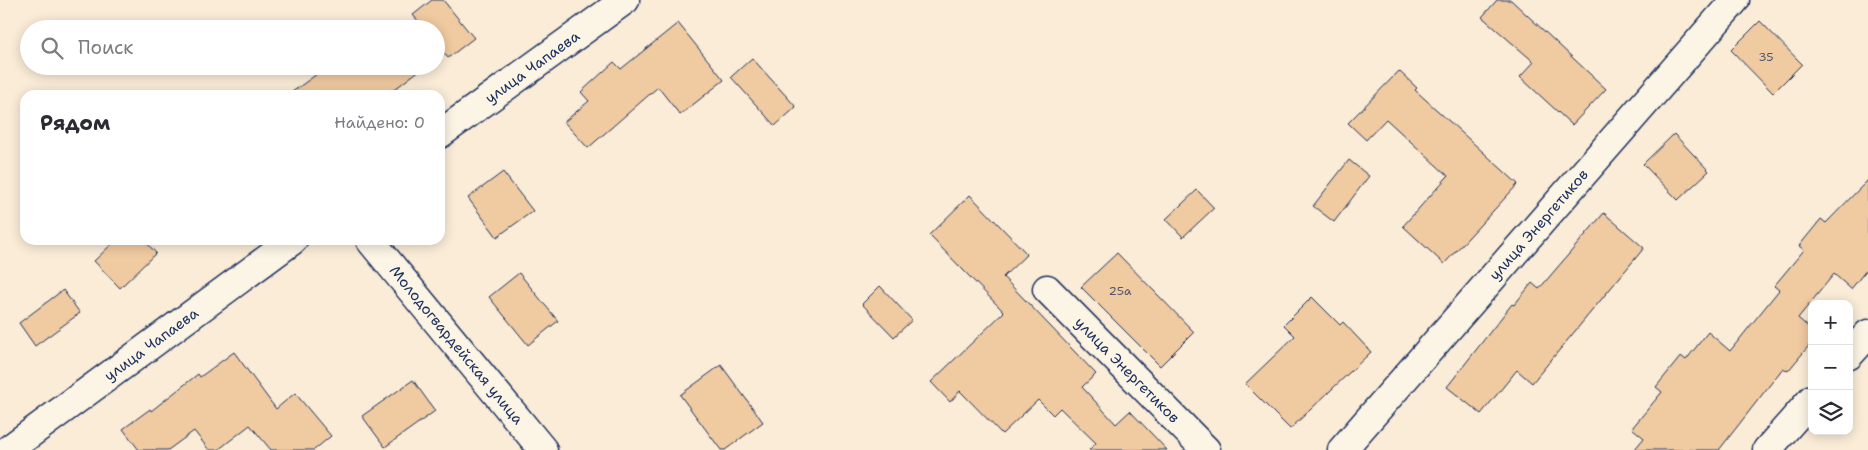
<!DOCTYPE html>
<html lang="ru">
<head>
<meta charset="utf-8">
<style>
  :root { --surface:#fff; --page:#f2f2f3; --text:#2b2b33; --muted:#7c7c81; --line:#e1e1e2 }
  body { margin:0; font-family:"Shantell Sans",sans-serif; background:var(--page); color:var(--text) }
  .controls { position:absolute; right:15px; bottom:15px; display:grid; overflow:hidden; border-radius:10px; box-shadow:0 2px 12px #0003 }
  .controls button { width:45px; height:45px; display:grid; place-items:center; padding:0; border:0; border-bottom:1px solid var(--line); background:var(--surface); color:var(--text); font:25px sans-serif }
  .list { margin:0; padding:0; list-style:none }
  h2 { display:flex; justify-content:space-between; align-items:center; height:65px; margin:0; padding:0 20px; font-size:21px }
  h2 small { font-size:16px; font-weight:400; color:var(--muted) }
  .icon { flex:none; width:28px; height:28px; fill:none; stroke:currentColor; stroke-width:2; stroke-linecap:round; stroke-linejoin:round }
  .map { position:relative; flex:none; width:1868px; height:450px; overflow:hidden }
  .search { position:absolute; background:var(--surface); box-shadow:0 2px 12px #0003; left:20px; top:20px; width:425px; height:55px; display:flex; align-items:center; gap:12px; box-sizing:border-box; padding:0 18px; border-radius:28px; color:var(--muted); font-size:19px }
  .panel { position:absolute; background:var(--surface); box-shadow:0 2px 12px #0003; left:20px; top:90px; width:425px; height:155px; border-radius:15px }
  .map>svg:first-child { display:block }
  .building { fill:#f0caa0; stroke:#1b2f5e }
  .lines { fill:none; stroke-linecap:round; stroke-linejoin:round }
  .minor-casing { stroke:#1b2f5e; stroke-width:31 }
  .tertiary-casing { stroke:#1b2f5e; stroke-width:31 }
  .secondary-casing { stroke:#1b2f5e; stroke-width:31 }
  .minor { stroke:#fcf5e5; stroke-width:28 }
  .tertiary { stroke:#fcf5e5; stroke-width:28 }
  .secondary { stroke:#fcf5e5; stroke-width:28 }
  .labels { text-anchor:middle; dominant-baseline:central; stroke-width:4.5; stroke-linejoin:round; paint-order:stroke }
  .number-label { font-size:12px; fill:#50566e }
  .street-label { font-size:15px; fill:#1b2f5e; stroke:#fcf5e5 }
</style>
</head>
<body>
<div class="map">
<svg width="1868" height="450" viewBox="0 0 1868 450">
  <rect width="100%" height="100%" fill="#faecd7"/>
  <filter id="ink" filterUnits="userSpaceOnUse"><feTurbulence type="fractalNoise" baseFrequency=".02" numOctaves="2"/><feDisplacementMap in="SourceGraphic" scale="10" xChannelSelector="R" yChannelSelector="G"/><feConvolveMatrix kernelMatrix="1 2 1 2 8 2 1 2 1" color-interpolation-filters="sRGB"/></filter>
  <g filter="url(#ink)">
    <g class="building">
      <polygon points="432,0 443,0 474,38 448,58 436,43 436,29 425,29 413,15"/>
      <polygon points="1497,0 1511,0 1606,89 1572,125 1520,77 1534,62 1482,17"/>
      <polygon points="1760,21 1802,64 1773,93 1731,50"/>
      <polygon points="678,23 724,80 680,115 658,87 588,148 564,122 589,101 581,92 614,62 621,69"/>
      <polygon points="752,58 796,107 775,126 731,77"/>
      <polygon points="328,66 425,66 387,95 288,95"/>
      <polygon points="1399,71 1417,88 1415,90 1518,184 1444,264 1403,226 1448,176 1386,119 1366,140 1348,123"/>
      <polygon points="1674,134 1709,171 1678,200 1643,164"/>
      <polygon points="1349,160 1369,176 1334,222 1313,206"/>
      <polygon points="503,172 533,211 497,237 468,198"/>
      <polygon points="1868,180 1868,268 1851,289 1834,274 1798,318 1812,330 1812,342 1788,371 1783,368 1719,450 1634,450 1644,438 1632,428 1662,392 1656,387 1681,356 1686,360 1708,332 1730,351 1779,290 1774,286 1804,250 1799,246 1821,219 1826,223"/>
      <polygon points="1197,190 1214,208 1183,237 1166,219"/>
      <polygon points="970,195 1027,254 1003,277 1096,374 1082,387 1116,424 1130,411 1167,450 1089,450 1096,443 1060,408 1053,415 1038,400 1002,434 960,391 950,402 931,382 1004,312 929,235"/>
      <polygon points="1604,213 1644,248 1532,383 1517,370 1481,414 1447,387 1512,304 1514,305 1532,283 1539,289"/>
      <polygon points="116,240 144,240 156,253 120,288 94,261"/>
      <polygon points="1117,253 1194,332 1160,366 1081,287"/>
      <polygon points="519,273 558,321 528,345 489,297"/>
      <polygon points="880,286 912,320 894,337 862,304"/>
      <polygon points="63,290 80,313 35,346 19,323"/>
      <polygon points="1312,297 1340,325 1343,322 1371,352 1290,429 1245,384 1295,336 1284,325"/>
      <polygon points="234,352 276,409 295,393 331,436 314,450 271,450 250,425 218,450 209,450 194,431 168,450 139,450 123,429 150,409 151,411 198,374 200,377"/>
      <polygon points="721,365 763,422 725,450 721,450 680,395"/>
      <polygon points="413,380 435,411 385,447 362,416"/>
    </g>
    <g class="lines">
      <g class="minor-casing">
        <g id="minor">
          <path id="s1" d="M1047,289L1206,450"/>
          <polyline points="1849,355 1868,334"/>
          <path id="s2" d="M1342,450L1735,0"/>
          <polyline points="1767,450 1812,399"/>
        </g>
      </g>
      <g class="tertiary-casing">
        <g id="tertiary">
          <path id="s3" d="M370,240L543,450"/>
        </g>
      </g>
      <g class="secondary-casing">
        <g id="secondary">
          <path id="s4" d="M440,134L625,0"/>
          <path id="s5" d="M8,450L293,240"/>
        </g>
      </g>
      <use href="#minor" class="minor"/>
      <use href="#tertiary" class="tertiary"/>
      <use href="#secondary" class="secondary"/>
    </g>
  </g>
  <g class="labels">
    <g class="number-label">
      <text x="1766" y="57">35</text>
      <text x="1120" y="291">25а</text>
    </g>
    <g class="street-label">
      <text stroke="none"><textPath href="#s4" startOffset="114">улица Чапаева</textPath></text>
      <text stroke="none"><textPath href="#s2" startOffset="299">улица Энергетиков</textPath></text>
      <text stroke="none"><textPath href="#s5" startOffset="178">улица Чапаева</textPath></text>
      <text stroke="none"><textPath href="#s3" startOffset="136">Молодогвардейская улица</textPath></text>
      <text stroke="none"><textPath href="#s1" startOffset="114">улица Энергетиков</textPath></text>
    </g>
  </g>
</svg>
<div class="controls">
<button>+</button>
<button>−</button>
<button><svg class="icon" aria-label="layers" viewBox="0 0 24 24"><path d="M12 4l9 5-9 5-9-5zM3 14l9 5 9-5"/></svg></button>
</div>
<div class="search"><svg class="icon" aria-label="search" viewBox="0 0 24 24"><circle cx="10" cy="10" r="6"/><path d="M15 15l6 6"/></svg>Поиск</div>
<section class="panel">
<h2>Рядом<small>Найдено: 0</small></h2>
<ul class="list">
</ul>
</section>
</div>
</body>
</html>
